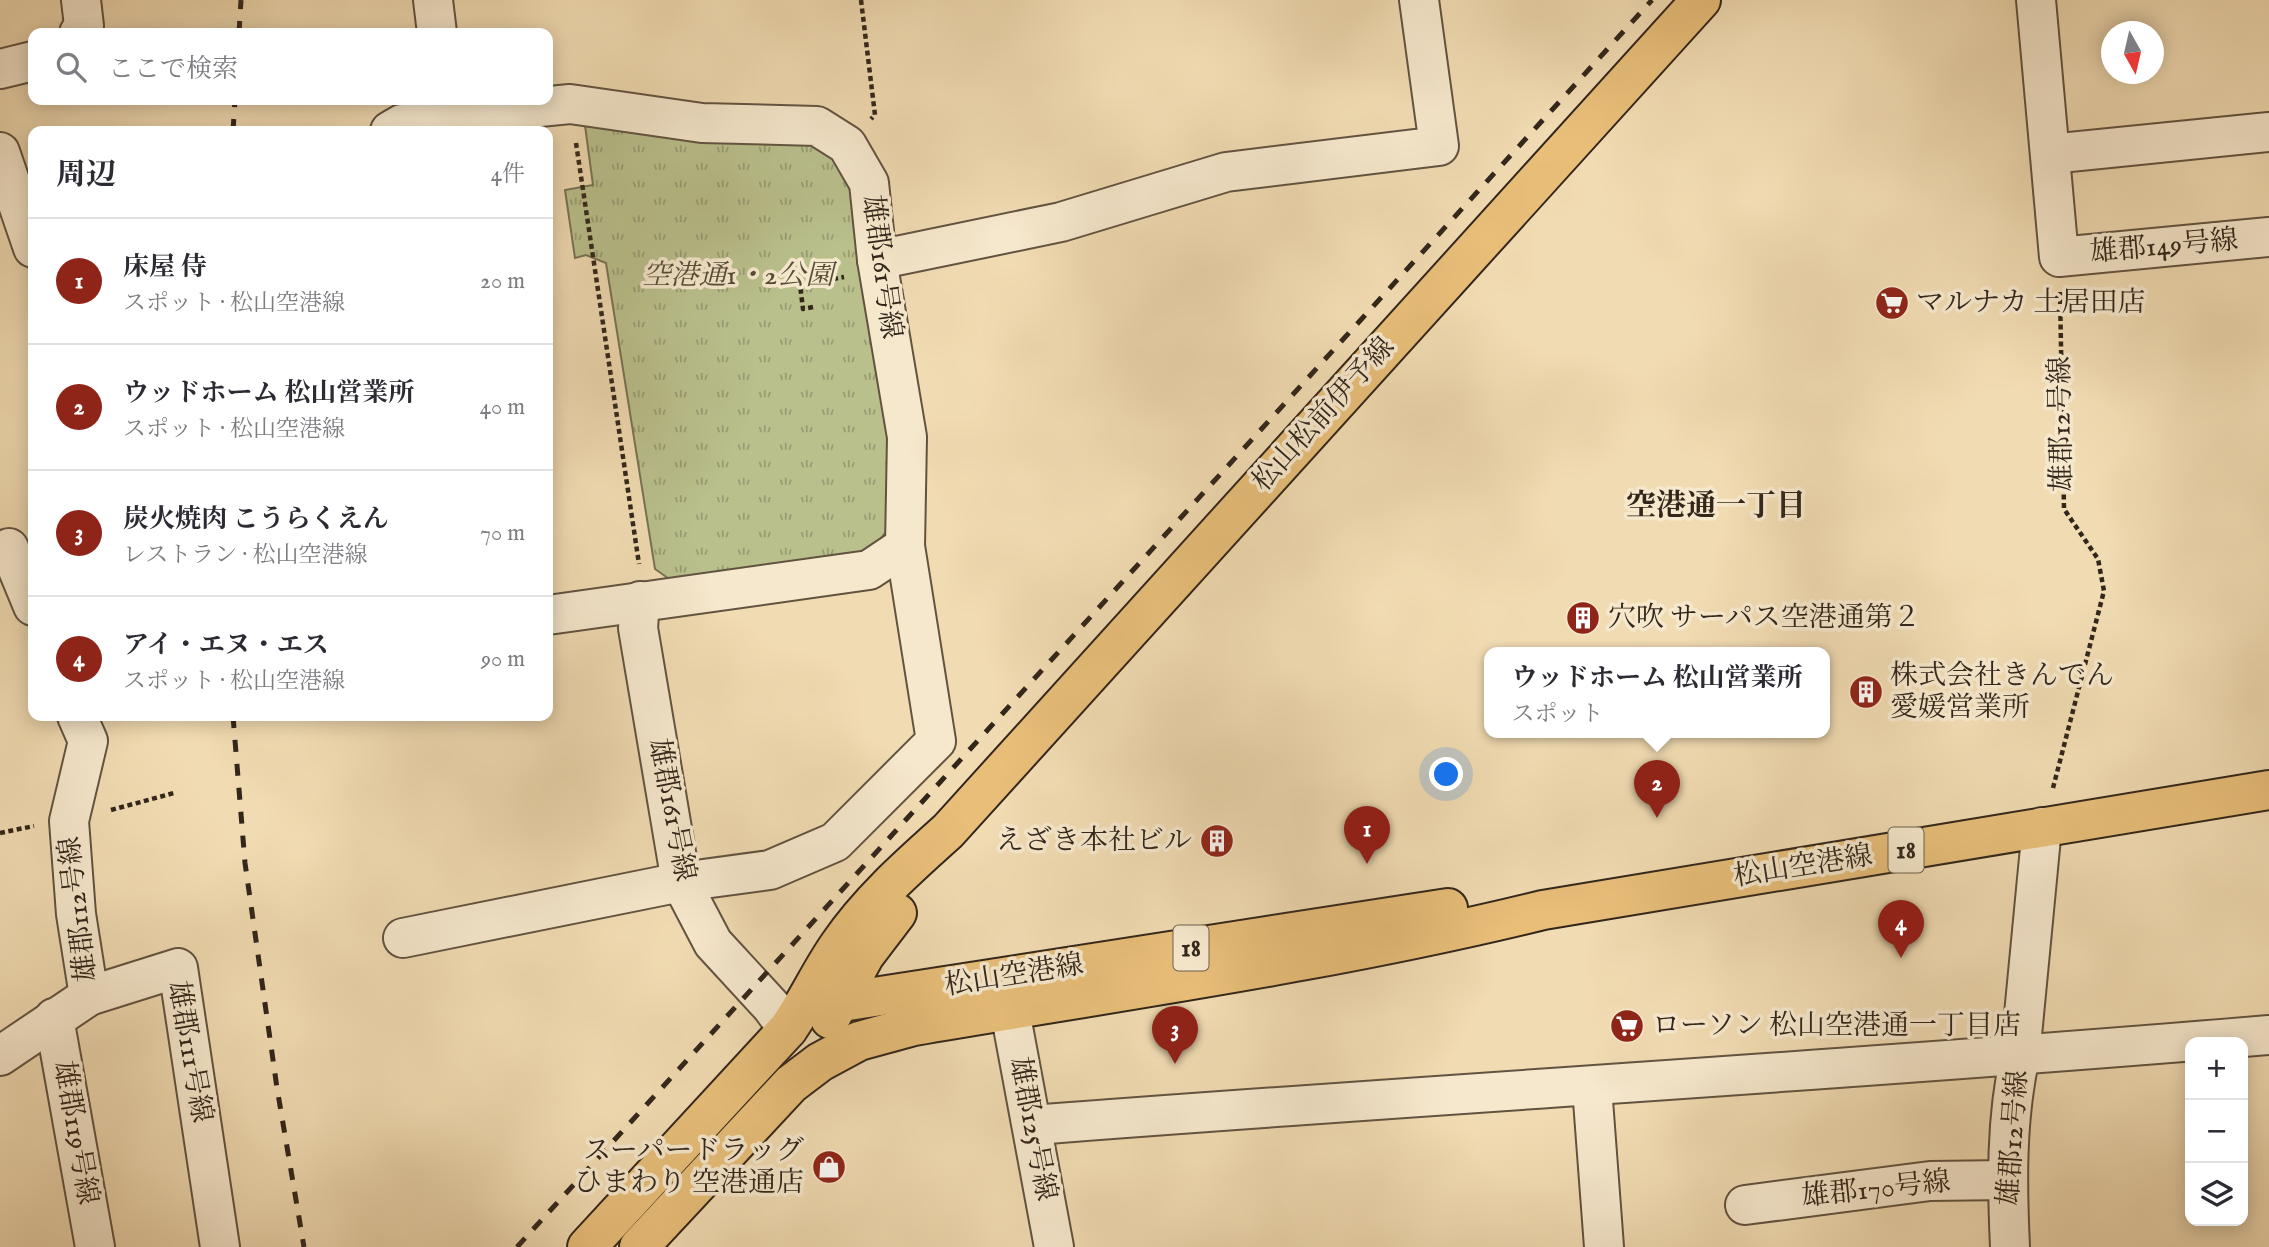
<!DOCTYPE html>
<html lang="ja">
<head>
<meta charset="utf-8">
<style>
  :root { --surface:#fff; --page:#f2f2f3; --text:#2b2b33; --muted:#7c7c81; --line:#e1e1e2; --accent:#8f2418 }
  body { margin:0; font-family:"IM FELL English","Noto Serif JP",serif; background:var(--page); color:var(--text) }
  .controls { position:absolute; right:21px; bottom:21px; display:grid; overflow:hidden; border-radius:14px; box-shadow:0 4px 18px #0003 }
  .controls button { width:63px; height:63px; display:grid; place-items:center; padding:0; border:0; border-bottom:2px solid var(--line); background:var(--surface); color:var(--text); font:35px sans-serif }
  .compass { position:absolute; left:2101px; top:21px; width:63px; height:63px; border-radius:50%; background:var(--surface); box-shadow:0 4px 18px #0003; rotate:172deg }
  .you { position:absolute; left:1447px; top:775px; width:24px; height:24px; margin:-18px; border:5px solid #fff; border-radius:50%; background:#1a73e8; box-shadow:0 0 0 10px #1a73e833 }
  .badge { display:grid; place-items:center; width:46px; height:46px; border-radius:50%; background:var(--accent); color:#fff; font-size:23px; font-weight:700 }
  .pin { position:absolute; translate:-50% -58px; filter:drop-shadow(0 2px 4px #0008) }
  .pin::after { content:''; position:absolute; top:37px; width:24px; height:21px; background:inherit; clip-path:polygon(0 0,100% 0,50% 100%) }
  .popup { position:absolute; left:1484px; top:647px; width:346px; height:91px; box-sizing:border-box; display:grid; place-content:center; border-radius:14px; background:var(--surface); filter:drop-shadow(0 2px 5px #0005); font-size:23px; white-space:nowrap; color:var(--muted) }
  .popup b { font-size:26px; color:var(--text) }
  .popup::after { content:''; position:absolute; left:50%; top:100%; margin-left:-14px; border:14px solid transparent; border-top-color:var(--surface) }
  .list { margin:0; padding:0; list-style:none }
  h2 { display:flex; justify-content:space-between; align-items:center; height:91px; margin:0; padding:0 28px; font-size:30px }
  h2 small { font-size:23px; font-weight:400; color:var(--muted) }
  .list li { display:grid; grid-template-columns:46px 1fr auto; gap:21px; align-items:center; box-sizing:border-box; height:126px; padding:0 28px; border-top:2px solid var(--line) }
  .list b { display:block; font-size:26px; white-space:nowrap }
  .list p { margin:0; font-size:23px; white-space:nowrap; color:var(--muted) }
  .list em { font-size:23px; font-style:normal; color:var(--muted) }
  .icon { flex:none; width:38px; height:38px; fill:none; stroke:currentColor; stroke-width:2; stroke-linecap:round; stroke-linejoin:round }
  .map { position:relative; flex:none; width:2269px; height:1247px; overflow:hidden }
  .search { position:absolute; background:var(--surface); box-shadow:0 4px 18px #0003; left:28px; top:28px; width:525px; height:77px; display:flex; align-items:center; gap:18px; box-sizing:border-box; padding:0 24px; border-radius:14px; color:var(--muted); font-size:26px }
  .panel { position:absolute; background:var(--surface); box-shadow:0 4px 18px #0003; left:28px; top:126px; width:525px; height:595px; border-radius:14px }
  .map>svg:first-child { display:block }
  .grass { fill:url(#grass-tufts); stroke:#767354; stroke-width:2 }
  .lines { fill:none; stroke-linecap:round; stroke-linejoin:round }
  .minor-casing { stroke:#625341; stroke-width:42 }
  .major-casing { stroke:#32261b; stroke-width:42 }
  .path { stroke:#32261b; stroke-width:4.5; stroke-dasharray:5 3.5; stroke-linecap:butt }
  .minor { stroke:#f6e8cd; stroke-width:38 }
  .major { stroke:#e8be79; stroke-width:38 }
  .rail { stroke:#32261b; stroke-width:5; stroke-dasharray:12 12; stroke-linecap:butt }
  .labels { text-anchor:middle; dominant-baseline:central; stroke-width:7; stroke-linejoin:round; paint-order:stroke }
  .shield { fill:#f6e8cd; stroke:#6d6050; stroke-width:2 }
  .shield-label { font-size:26px; font-weight:bold; fill:#32261b }
  .street-label { font-size:28px; fill:#32261b; stroke:#f6e8cd }
  .park-label { font-size:28px; font-style:italic; fill:#544c37; stroke:#f6e8cd }
  .poi-label { font-size:28px; fill:#32261b; stroke:#f6e8cd; text-anchor:start }
  .neighbourhood-label { font-size:30px; font-weight:bold; fill:#32261b; stroke:#f6e8cd }
</style>
</head>
<body>
<div class="map">
<svg width="2269" height="1247" viewBox="0 0 2269 1247">
  <defs>
    <pattern id="grass-tufts" width="24" height="20" patternUnits="userSpaceOnUse" patternTransform="scale(1.75)"><rect width="24" height="20" fill="#b9c08c"/><path d="M3 7l-1-3M5 7V3M7 7l1-3M15 17l-1-3M17 17v-4M19 17l1-3" fill="none" stroke="#979c72"/></pattern>
  </defs>
  <rect width="100%" height="100%" fill="#f1dbb2"/>
  <filter id="stains"><feTurbulence type="fractalNoise" baseFrequency=".00286" numOctaves="4"/><feColorMatrix values="0 0 0 0 .2 0 0 0 0 .09 0 0 0 0 .02 0 0 0 .5 -.17"/></filter>
  <radialGradient id="worn" r=".72"><stop offset=".6" stop-color="#630" stop-opacity="0"/><stop offset="1" stop-color="#630" stop-opacity=".3"/></radialGradient>
  <polygon class="grass" points="584,118 815,140 852,175 891,456 890,521 885,533 873,548 861,554 672,581 655,569 606,263 586,255 575,258 565,190 593,185"/>
  <g class="lines">
    <g class="minor-casing">
      <g id="minor">
        <polyline points="433,0 437,33"/>
        <polyline points="2036,0 2059,257 2269,237"/>
        <polyline points="79,33 84,26 81,0"/>
        <polyline points="0,69 33,61"/>
        <polyline points="390,131 402,124 447,116 570,104 702,123 817,126 847,145 869,183 877,260 907,437 905,546 869,570 548,615"/>
        <polyline points="0,152 33,248"/>
        <polyline points="2050,154 2269,132"/>
        <polyline points="877,260 1061,222 1226,172 1439,146 1419,0"/>
        <polyline points="9,548 33,606"/>
        <polyline points="640,601 638,628 681,882 713,943 771,1006 788,1029"/>
        <polyline points="77,716 88,741 69,821 76,914 89,996"/>
        <polyline points="403,938 681,882 770,870 835,842 936,741 905,546"/>
        <polyline points="1010,1011 1054,1247"/>
        <polyline points="54,1018 95,1247"/>
        <polyline points="0,1056 89,996 178,968 220,1247"/>
        <polyline points="1592,1087 1604,1247"/>
        <path d="M1033,1125C1445,1093 1857,1070 2269,1035"/>
        <polyline points="1745,1205 1930,1181 2007,1180"/>
        <path d="M2010,1247C2007,1183 2006,1119 2020,1056L2042,827"/>
      </g>
    </g>
    <g class="major-casing">
      <g id="major">
        <polyline points="803,1008 1448,908"/>
        <polyline points="830,1019 865,955 897,913"/>
        <path d="M587,1247L788,1029C807,1002 820,972 839,945C869,901 909,866 948,831L1701,0"/>
        <path d="M639,1247L791,1084L820,1062L859,1041L914,1026C1125,990 1336,961 1543,910L2269,790"/>
      </g>
    </g>
    <g class="path">
      <polyline points="861,0 875,115 871,119"/>
      <polyline points="576,143 639,564"/>
      <polyline points="813,307 803,309 800,285 844,277"/>
      <polyline points="2053,788 2104,591 2098,559 2064,509 2060,292"/>
      <polyline points="111,810 174,793"/>
      <polyline points="0,833 34,826"/>
    </g>
    <use href="#minor" class="minor"/>
    <use href="#major" class="major"/>
    <g class="rail">
      <polyline points="239,33 241,0"/>
      <polyline points="233,131 235,100"/>
      <polyline points="233,716 245,863 277,1088 304,1247"/>
      <polyline points="517,1247 1652,0"/>
    </g>
  </g>
  <defs>
    <g id="supermarket-disc" transform="scale(1.75)"><circle r="9.5" fill="#8f2418" stroke="#f6e8cd"/><path d="M-6-5.5h2.5l.6 2H6L4.5 2H-2.5L-4.4-4H-6ZM-1.5 3.2a1.3 1.3 0 1 0 .1 0ZM3 3.2a1.3 1.3 0 1 0 .1 0Z" fill="#fff"/></g>
    <g id="building-disc" transform="scale(1.75)"><circle r="9.5" fill="#8f2418" stroke="#f6e8cd"/><path d="M-4-6H4V6H1V3H-1V6H-4ZM-2.5-4.3h1.7v1.8h-1.7ZM.8-4.3h1.7v1.8H.8ZM-2.5-1h1.7V.8h-1.7ZM.8-1h1.7V.8H.8Z" fill="#fff"/></g>
    <g id="shop-disc" transform="scale(1.75)"><circle r="9.5" fill="#8f2418" stroke="#f6e8cd"/><path d="M-5-2.5h2.3a2.7 3.5 0 0 1 5.4 0H5L5.5 6h-11ZM-1.5-2.5h3a1.5 2.3 0 0 0-3 0Z" fill="#fff"/></g>
  </defs>
  <g fill-rule="evenodd">
    <use href="#supermarket-disc" x="1892" y="303"/>
    <use href="#building-disc" x="1583" y="618"/>
    <use href="#building-disc" x="1866" y="692"/>
    <use href="#building-disc" x="1217" y="841"/>
    <use href="#supermarket-disc" x="1627" y="1026"/>
    <use href="#shop-disc" x="829" y="1167"/>
  </g>
  <g class="labels">
    <g class="shield">
      <rect x="1888.5" y="827.5" width="35" height="45" rx="5"/>
      <rect x="1173.5" y="925.5" width="35" height="45" rx="5"/>
    </g>
    <g class="shield-label">
      <text x="1906" y="850">18</text>
      <text x="1191" y="948">18</text>
    </g>
    <g class="street-label">
      <text transform="translate(2164 247) rotate(-5)">雄郡149号線</text>
      <text transform="translate(881 267) rotate(82)">雄郡161号線</text>
      <text transform="translate(1324 415) rotate(-48)">松山松前伊予線</text>
      <text transform="translate(2062 424) rotate(-91)">雄郡12号線</text>
      <text transform="translate(671 810) rotate(79)">雄郡161号線</text>
      <text transform="translate(1803 867) rotate(-9)">松山空港線</text>
      <text transform="translate(79 909) rotate(-97)">雄郡112号線</text>
      <text transform="translate(1014 976) rotate(-9)">松山空港線</text>
      <text transform="translate(189 1052) rotate(80)">雄郡111号線</text>
      <text transform="translate(1032 1129) rotate(79)">雄郡125号線</text>
      <text transform="translate(75 1133) rotate(80)">雄郡119号線</text>
      <text transform="translate(2014 1138) rotate(-86)">雄郡12号線</text>
      <text transform="translate(1876 1190) rotate(-6)">雄郡170号線</text>
    </g>
    <g class="park-label">
      <text x="738" y="276">空港通1・2公園</text>
    </g>
    <g class="poi-label">
      <text x="1916" y="303">マルナカ 土居田店</text>
      <text x="1608" y="618">穴吹 サーパス空港通第２</text>
      <text x="1890" y="676">株式会社きんでん<tspan x="1890" dy="32">愛媛営業所</tspan></text>
      <text x="1192" y="841" text-anchor="end">えざき本社ビル</text>
      <text x="1652" y="1026">ローソン 松山空港通一丁目店</text>
      <text x="804" y="1151" text-anchor="end">スーパードラッグ<tspan x="804" dy="32">ひまわり 空港通店</tspan></text>
    </g>
    <g class="neighbourhood-label">
      <text x="1716" y="507">空港通一丁目</text>
    </g>
  </g>
  <rect width="100%" height="100%" filter="url(#stains)"/>
  <rect width="100%" height="100%" fill="url(#worn)"/>
</svg>
<div class="controls">
<button>+</button>
<button>−</button>
<button><svg class="icon" aria-label="layers" viewBox="0 0 24 24"><path d="M12 4l9 5-9 5-9-5zM3 14l9 5 9-5"/></svg></button>
</div>
<svg class="compass" viewBox="-18 -18 36 36"><path d="M0-13l5 13h-10z" fill="#e53935"/><path d="M0 13l5-13h-10z" fill="#7c7c81"/></svg>
<div class="you"></div>
<div class="pin badge" style="left:1367px;top:864px">1</div>
<div class="pin badge" style="left:1657px;top:818px">2</div>
<div class="popup"><b>ウッドホーム 松山営業所</b>スポット</div>
<div class="pin badge" style="left:1175px;top:1064px">3</div>
<div class="pin badge" style="left:1901px;top:958px">4</div>
<div class="search"><svg class="icon" aria-label="search" viewBox="0 0 24 24"><circle cx="10" cy="10" r="6"/><path d="M15 15l6 6"/></svg>ここで検索</div>
<section class="panel">
<h2>周辺<small>4件</small></h2>
<ul class="list">
<li><span class="badge">1</span><div><b>床屋 侍</b><p>スポット · 松山空港線</p></div><em>20 m</em></li>
<li><span class="badge">2</span><div><b>ウッドホーム 松山営業所</b><p>スポット · 松山空港線</p></div><em>40 m</em></li>
<li><span class="badge">3</span><div><b>炭火焼肉 こうらくえん</b><p>レストラン · 松山空港線</p></div><em>70 m</em></li>
<li><span class="badge">4</span><div><b>アイ・エヌ・エス</b><p>スポット · 松山空港線</p></div><em>90 m</em></li>
</ul>
</section>
</div>
</body>
</html>
